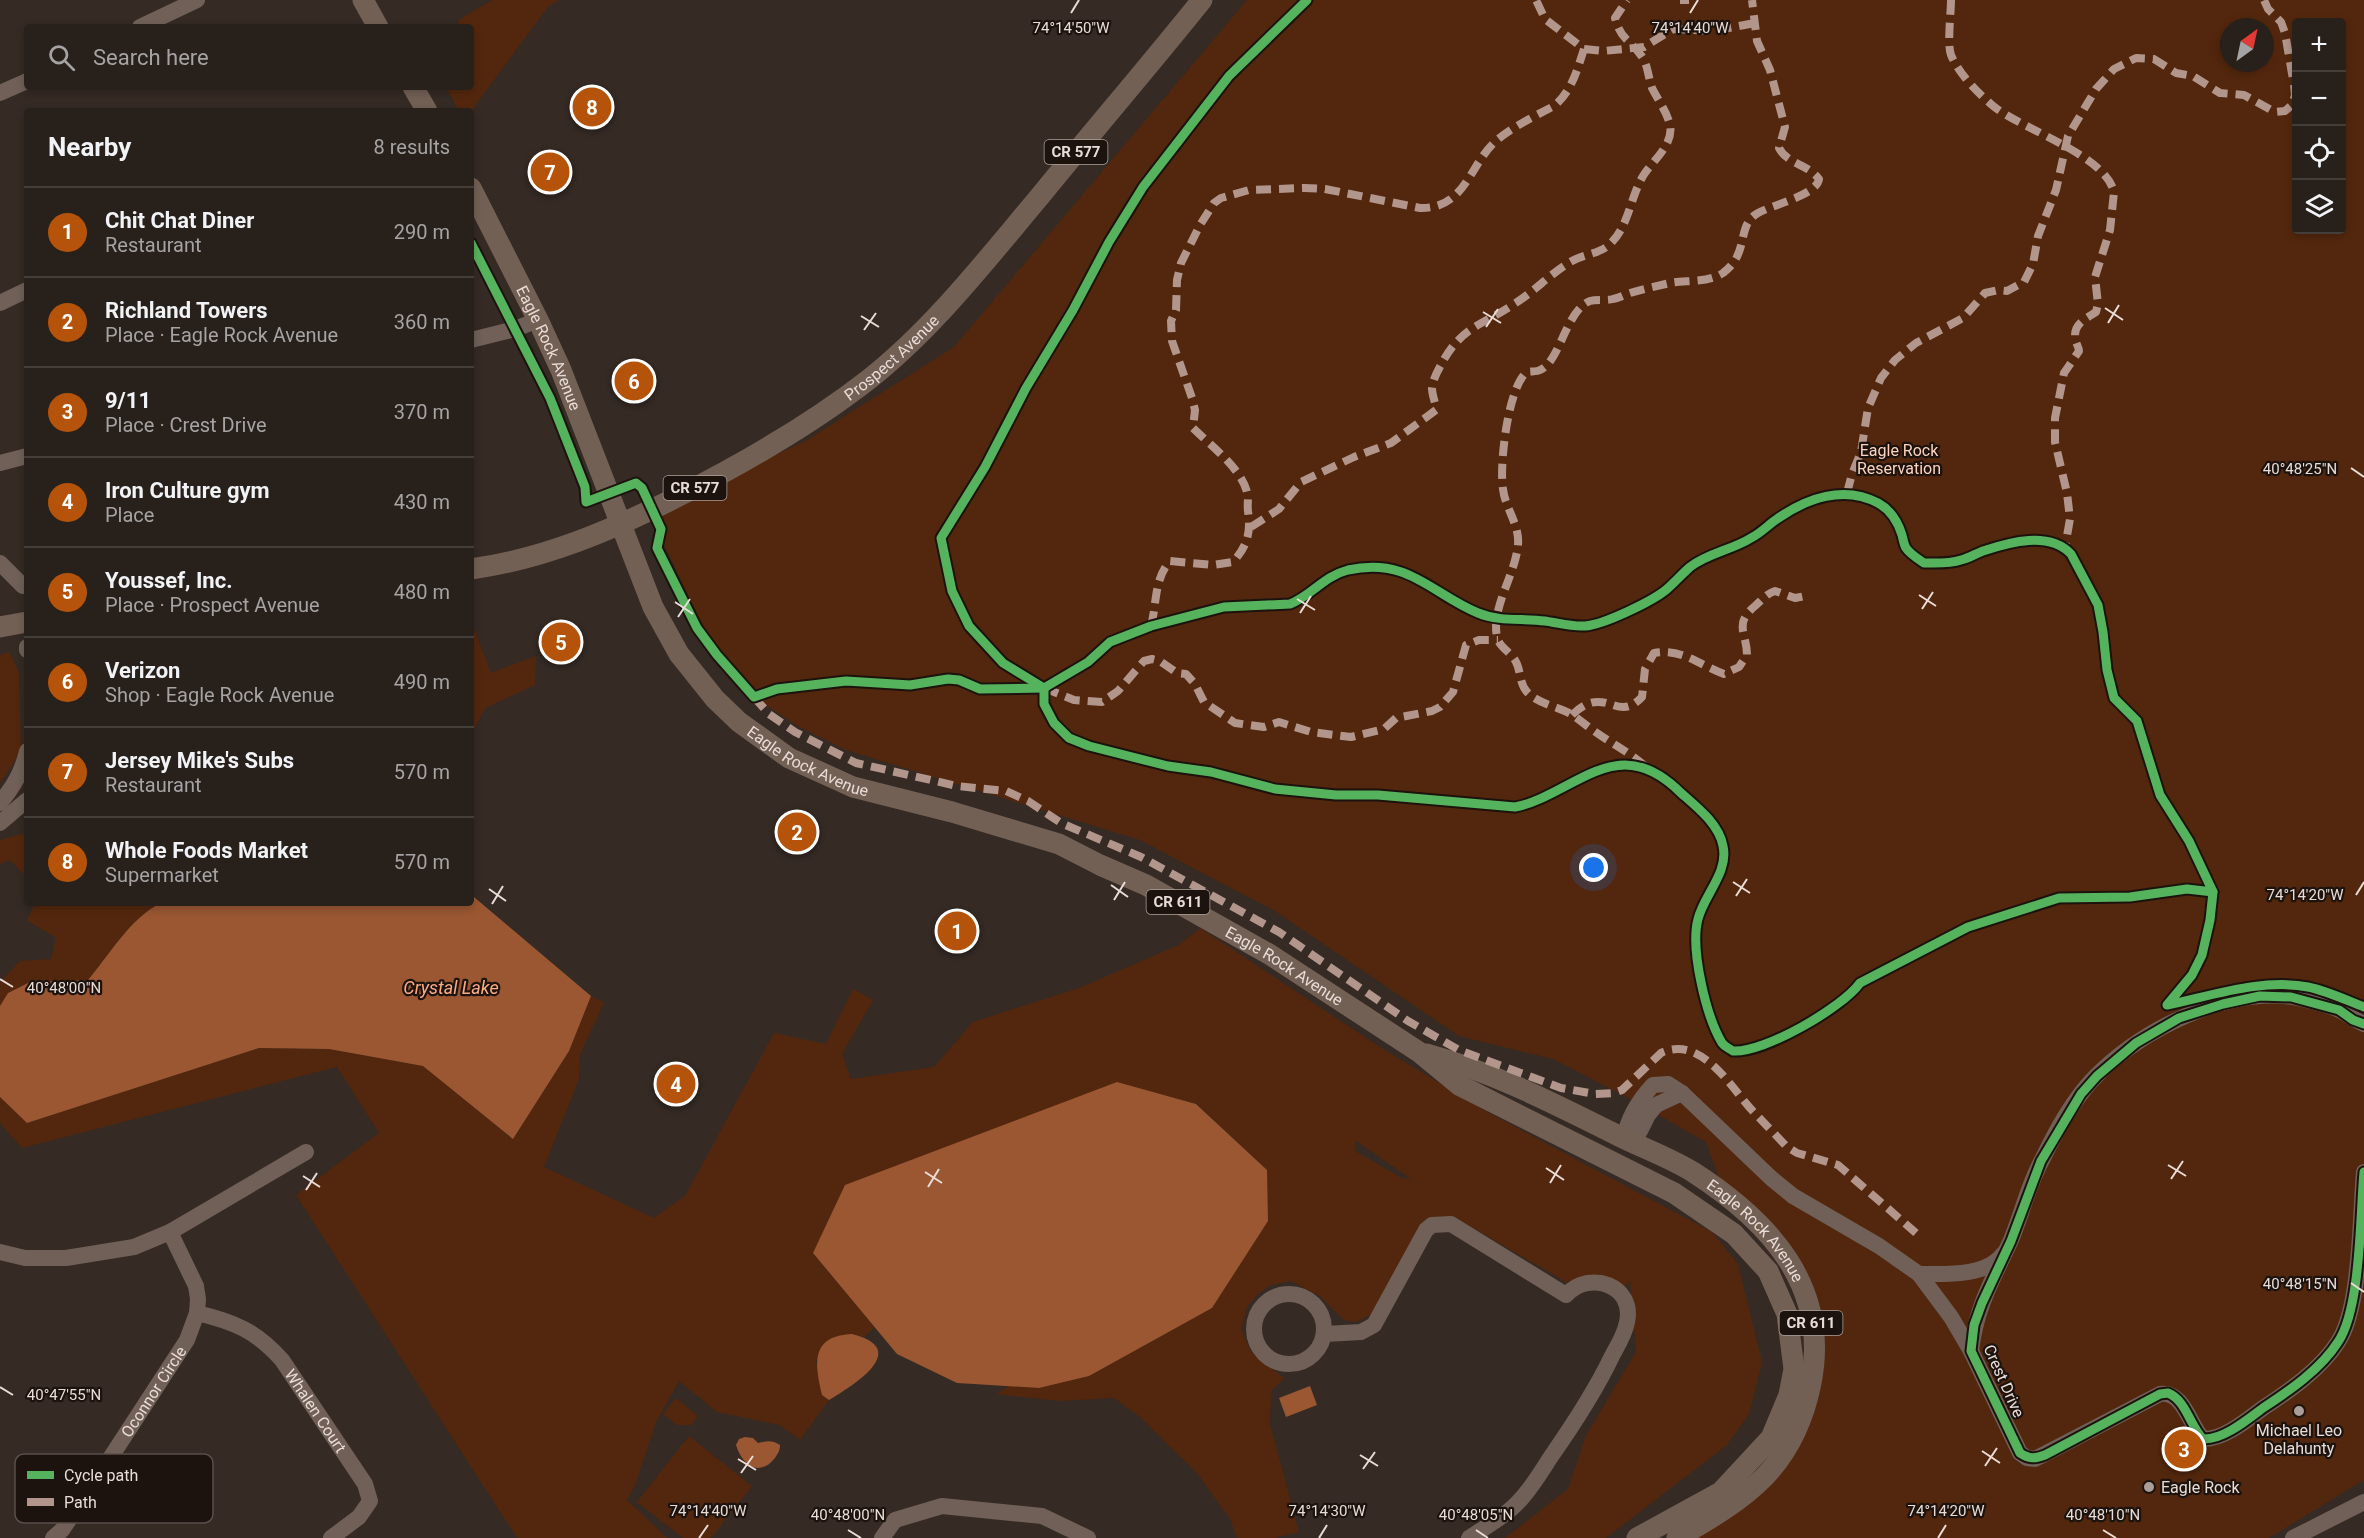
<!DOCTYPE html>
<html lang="en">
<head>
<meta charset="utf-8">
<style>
  :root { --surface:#28201b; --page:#342d28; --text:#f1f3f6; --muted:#a5a3a3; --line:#443e3a; --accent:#b45309 }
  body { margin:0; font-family:Roboto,sans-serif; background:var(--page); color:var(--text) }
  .controls { position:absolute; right:18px; top:18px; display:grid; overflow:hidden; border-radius:6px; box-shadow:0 3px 9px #0003 }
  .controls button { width:54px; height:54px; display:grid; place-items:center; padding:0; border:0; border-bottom:2px solid var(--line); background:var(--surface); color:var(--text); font:30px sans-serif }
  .compass { position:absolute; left:2220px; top:18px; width:54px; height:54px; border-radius:50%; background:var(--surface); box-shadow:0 3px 9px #0003; rotate:33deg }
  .you { position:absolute; left:1594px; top:868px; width:21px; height:21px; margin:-15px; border:4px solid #fff; border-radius:50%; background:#1a73e8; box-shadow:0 0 0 9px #1a73e833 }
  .badge { display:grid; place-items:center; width:39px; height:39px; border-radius:50%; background:var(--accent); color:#fff; font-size:20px; font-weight:700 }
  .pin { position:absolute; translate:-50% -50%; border:3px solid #fff; box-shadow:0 2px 6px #0006 }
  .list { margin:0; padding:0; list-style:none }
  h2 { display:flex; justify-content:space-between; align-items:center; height:78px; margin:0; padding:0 24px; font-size:26px }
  h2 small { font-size:20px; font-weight:400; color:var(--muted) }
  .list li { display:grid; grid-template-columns:39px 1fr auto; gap:18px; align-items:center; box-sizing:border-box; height:90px; padding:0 24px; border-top:2px solid var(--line) }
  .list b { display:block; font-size:22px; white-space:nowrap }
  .list p { margin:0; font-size:20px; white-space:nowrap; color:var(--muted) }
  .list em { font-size:20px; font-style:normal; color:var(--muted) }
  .icon { flex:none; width:33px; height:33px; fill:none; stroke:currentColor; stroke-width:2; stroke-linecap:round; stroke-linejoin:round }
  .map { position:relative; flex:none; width:2364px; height:1538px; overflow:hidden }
  .search { position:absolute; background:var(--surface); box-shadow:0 3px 9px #0003; left:24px; top:24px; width:450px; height:66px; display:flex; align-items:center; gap:15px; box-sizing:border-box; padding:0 21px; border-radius:6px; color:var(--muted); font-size:22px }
  .panel { position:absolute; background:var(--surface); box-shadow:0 3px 9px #0003; left:24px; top:108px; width:450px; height:798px; border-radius:6px }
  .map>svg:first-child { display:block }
  .green { fill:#53270d; fill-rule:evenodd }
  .water { fill:#9a5732 }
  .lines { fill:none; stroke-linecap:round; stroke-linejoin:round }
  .minor { stroke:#706058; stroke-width:16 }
  .major { stroke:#736055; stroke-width:21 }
  .quiet { stroke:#b2968c; stroke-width:8; stroke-dasharray:15 8; stroke-linecap:butt }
  .cycleway-casing { stroke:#1c130e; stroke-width:13 }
  .cycleway { stroke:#56b35d; stroke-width:9 }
  .ticks { fill:none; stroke:#e9dcd6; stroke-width:2 }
  .poi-dot { fill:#aa9e98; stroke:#1c130e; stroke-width:2 }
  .labels { text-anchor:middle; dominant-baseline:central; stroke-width:4.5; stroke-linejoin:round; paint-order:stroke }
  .shield { fill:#1c130e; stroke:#aca09a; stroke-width:1.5 }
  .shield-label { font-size:15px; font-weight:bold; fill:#e9dcd6 }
  .street-label { font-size:16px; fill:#e9dcd6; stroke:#1c130e }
  .park-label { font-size:16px; fill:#fed3be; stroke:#1c130e }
  .poi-label { font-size:16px; fill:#e9dcd6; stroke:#1c130e }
  .water-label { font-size:18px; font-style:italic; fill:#fdab81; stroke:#1c130e }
  .key { fill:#1c130e; stroke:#5a4f4a; stroke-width:1.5 }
  .key-label { font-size:16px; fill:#e9dcd6 }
  .ticks-label { font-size:15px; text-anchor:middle; fill:#e9dcd6; stroke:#1c130e; stroke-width:4.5; stroke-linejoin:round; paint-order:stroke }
</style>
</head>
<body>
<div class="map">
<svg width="2364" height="1538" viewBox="0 0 2364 1538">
  <rect width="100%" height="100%" fill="#352a24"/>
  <g class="green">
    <polygon points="492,0 559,0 548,7 471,111 459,111 446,87 471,87 471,27 455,27 460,19"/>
    <path d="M1247,0H2364V1480L2269,1538H1681L1781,1457L1819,1397L1812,1318L1769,1238L1719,1178L1706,1142L1625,1096L1553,1059L1459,1036L1275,911L1140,840L846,750L798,726L754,697L706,635L649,511L804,442L954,347ZM2296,22H2342V230H2296ZM2229,27H2265V63H2229Z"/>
    <polygon points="471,621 491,673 536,656 535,685 485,708 471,735"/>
    <polygon points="9,652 19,672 21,751 0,783 0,655"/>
    <polygon points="25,833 27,834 27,878 10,860 0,864 0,840"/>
    <path d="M35,903H161C130,918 109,954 88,980L30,982L8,993L0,1006V982L20,961L51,959L56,938L27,920Z"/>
    <path d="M1200,928L1383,1049L1491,1114L1712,1232L1738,1264L1762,1362L1749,1414L1727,1445L1606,1538H1505L1568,1489L1586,1435L1636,1352L1630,1281L1623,1288L1592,1275L1566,1282L1453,1216L1432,1220L1375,1312L1356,1322L1344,1320L1320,1296L1291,1281L1271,1285L1258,1294L1247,1307L1241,1329L1251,1352L1284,1378L1271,1391L1270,1424L1299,1532L1275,1538H1237L1230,1519L1197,1473L1140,1417L1114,1398L1060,1401L996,1394L1009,1386L1039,1388L1089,1376L1212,1308L1268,1221L1267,1170L1197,1104L1117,1083L813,1253L874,1327L865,1337L852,1334L816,1360L822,1395L829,1400L800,1440L780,1425L717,1412L679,1381L656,1422L636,1483L627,1500L667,1538H517L296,1195L379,1133L337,1067L22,1148L0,1123V1097L27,1123L259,1048L329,1049L423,1066L513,1139L569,1051L591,996L604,1002L580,1055L579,1079L544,1167L654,1218L685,1196L774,1033L826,1044L853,989L873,1000L842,1054L851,1079L934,1067L973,1022L1079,988L1179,945ZM1355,1140L1411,1179H1412L1402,1178L1355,1151Z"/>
    <polygon points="676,1398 698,1416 691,1425 677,1425 663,1414"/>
    <polygon points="689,1436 752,1486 711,1538 683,1538 637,1502"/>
  </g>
  <g class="water">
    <path d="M471,889L474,897L591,996L569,1051L513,1139L423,1066L329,1049L259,1048L27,1123L0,1097V1006L8,993L30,982L88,980C110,954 130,918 161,903H471Z"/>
    <polygon points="1117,1082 1196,1104 1267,1170 1268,1221 1212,1308 1089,1376 1039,1388 957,1383 897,1354 813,1253 845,1185"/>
    <path d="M852,1334C912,1349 854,1385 829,1400L822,1395C814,1362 811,1336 852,1334Z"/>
    <polygon points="1310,1386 1317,1405 1286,1417 1279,1398"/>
    <path d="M745,1437L753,1438L758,1443C767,1441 772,1440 780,1445C780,1451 778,1453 775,1458C759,1478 742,1465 736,1445L739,1439Z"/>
  </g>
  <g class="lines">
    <g class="minor">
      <polyline points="140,27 197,0"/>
      <polyline points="0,93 27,81"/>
      <polyline points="0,303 27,290"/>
      <polyline points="471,340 515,329 538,320"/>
      <polyline points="0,463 27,456"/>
      <polyline points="0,563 23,586"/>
      <polyline points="27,647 27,650"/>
      <path d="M0,803C14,786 22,772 27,751"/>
      <polyline points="0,823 27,800"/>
      <path d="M1624,1139C1628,1117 1638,1101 1653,1085L1668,1084L1682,1093L1771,1178L1793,1196L1879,1246L1919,1274L1951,1317L1971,1351L2020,1453L2027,1458L2035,1459L2160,1394C2184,1391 2189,1424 2203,1439C2223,1440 2247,1420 2263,1408C2289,1391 2321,1369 2338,1342C2361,1308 2360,1215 2364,1172"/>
      <polyline points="1624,1139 1640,1131 1648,1115 1656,1105 1682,1093"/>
      <polyline points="0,1252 25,1258 66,1258 134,1247 170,1232 306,1152"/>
      <path d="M1919,1274C1945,1274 1986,1277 2003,1254"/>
      <circle cx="1289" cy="1329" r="35"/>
      <path id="s1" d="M197,1313C235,1322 256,1331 282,1360L365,1484L370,1501L359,1517L331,1538"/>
      <path d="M1325,1334L1361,1332L1374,1325L1426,1230L1432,1225L1451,1224L1566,1295C1590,1269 1635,1286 1627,1322C1625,1334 1618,1345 1612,1356C1595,1392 1573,1425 1550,1458C1541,1472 1532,1487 1521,1499C1507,1515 1487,1526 1469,1538"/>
      <path d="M1971,1351C1976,1307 1993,1279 2011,1240C2022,1214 2028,1185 2042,1160C2056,1131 2073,1099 2096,1076C2142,1030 2226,987 2293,997C2307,1000 2323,1003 2337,1009C2346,1013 2354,1020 2364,1024"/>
      <path id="s2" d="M53,1538L62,1530L92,1486L187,1340L197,1313L198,1299L196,1286L170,1232"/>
      <polyline points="882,1538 895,1520 942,1506 1042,1516 1088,1538"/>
      <polyline points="2293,1538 2364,1502"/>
    </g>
    <g class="major">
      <polyline points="363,0 378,27"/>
      <polyline points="413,87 427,111"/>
      <path id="s3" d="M471,188L538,320L561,370L653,607L679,654L715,699L739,722L789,758L853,787L952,812L1059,844L1100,865L1146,885L1269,954L1419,1052L1459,1085L1674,1193L1734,1234L1768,1271L1787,1314L1794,1369L1789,1395L1771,1438L1721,1492L1637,1538"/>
      <path id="s4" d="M471,569C544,559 612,530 677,497C744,463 809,426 868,380C934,328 987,259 1041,195C1094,130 1149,66 1202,0"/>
      <polyline points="0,627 27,622"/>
      <path id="s5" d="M1427,1054C1492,1072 1551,1102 1611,1132C1637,1146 1667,1156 1693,1172C1769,1221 1830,1286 1811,1383C1794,1468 1747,1498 1677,1538"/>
    </g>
    <g class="quiet">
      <polyline points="1680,0 1689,0"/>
      <path d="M1951,0C1951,13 1947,45 1951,55C1959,74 1977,92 1992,105C2020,129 2105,154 2114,192L2110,230L2095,277L2098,304L2096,312C2086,319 2071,324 2076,342C2077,345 2079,348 2079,351L2064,373L2055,418V442L2067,493L2070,519L2065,547"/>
      <polyline points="1584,49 1603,51 1644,47 1673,29 1713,31 1755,23"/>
      <polyline points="1847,493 1852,474 1861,452 1868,408 1881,378 1895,360 1916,343 1963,318 1985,293 1998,290 2007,291 2024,282 2033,264 2038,236 2056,190 2068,136 2096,89 2114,69 2136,58 2154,59 2176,73 2193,76 2220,93 2244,95 2275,112 2285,111 2292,105 2295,95 2294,85 2285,33 2281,22 2268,9 2264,0"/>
      <path d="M1251,527L1279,509L1301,482L1354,457L1391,443L1436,410C1436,403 1432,396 1432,388C1433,379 1438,370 1442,363C1462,326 1483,325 1514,304C1535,291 1551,273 1572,261C1584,254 1600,254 1610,244C1629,226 1630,198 1643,176C1652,161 1674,145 1670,125C1667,112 1658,100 1652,88C1648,77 1648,63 1640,54C1628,38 1621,40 1615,18L1627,0"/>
      <path d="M1151,626C1157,603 1154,579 1170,561L1213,565L1233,562C1248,545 1251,532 1248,511C1247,505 1249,498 1247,492C1241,468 1210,445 1193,428L1195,410L1192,398L1172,341L1171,321L1176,310L1177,280L1181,263L1200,225L1214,203L1221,198L1249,190L1304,188L1325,189L1420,208C1466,209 1469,164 1497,140C1514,126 1535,116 1554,106C1572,91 1577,70 1584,49L1545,19L1536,0"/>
      <polyline points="1044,688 1074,700 1102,702 1118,691 1144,661 1152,659 1160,661 1177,673 1186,674 1195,684 1204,702 1235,723 1264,727 1279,722 1311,732 1351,737 1384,729 1396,718 1432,711 1440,707 1453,692 1466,645 1479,640 1498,640"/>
      <path d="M754,697L769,714L795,732L856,763L957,786L1006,791L1028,801L1061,823L1141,857L1279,932L1408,1021L1459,1050L1561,1088L1595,1094L1614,1093L1622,1090L1661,1053C1700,1035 1729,1084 1750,1108C1762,1121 1774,1133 1786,1146L1797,1153L1838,1165L1916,1233"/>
      <path d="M1572,715C1606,682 1616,725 1642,697L1645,669L1654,653C1682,648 1699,665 1724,674L1739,667L1747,655C1747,633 1733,624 1755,606C1762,600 1766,594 1775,591L1795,598L1810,595"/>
      <path d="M1645,766C1629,752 1614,745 1597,733C1588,727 1580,720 1571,714C1558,707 1537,703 1527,692C1519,683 1521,671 1516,662C1512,653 1499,647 1497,637C1491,607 1515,576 1518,545C1520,525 1505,508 1503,489C1499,466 1508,386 1527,372C1530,371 1537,372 1540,370C1560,362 1566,310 1590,301C1597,299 1606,301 1613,299C1619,298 1624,295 1630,293C1643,289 1657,286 1670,283C1686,280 1708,283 1723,273C1751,252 1735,226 1758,213C1774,204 1817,195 1819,179C1808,164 1787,164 1779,148L1785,127L1770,70L1757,41L1752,0"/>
    </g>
    <g class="cycleway-casing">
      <g id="cycleway">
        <path d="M1307,0L1229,76L1143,187L1109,242L1073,310L1026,388L985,467L941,538L952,591L969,626L1003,663L1044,688V704L1054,723L1069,738L1089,746L1168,766L1211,772L1275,789L1336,795H1378L1515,807C1553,800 1589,765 1625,765C1647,765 1666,778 1681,793C1697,807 1719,824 1723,846C1729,872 1704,895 1698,919C1690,949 1706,1016 1722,1043C1725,1047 1729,1048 1733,1051C1764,1053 1842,1008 1860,983L1968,927L2059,898L2130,897L2187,889L2213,892"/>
        <path d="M471,243L550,398L585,487L586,502L636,483L642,488L661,529L657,548L697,628L717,655L754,697L777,689L846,681L910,685L948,679L959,680L980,689L1044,688L1088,662L1110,642L1151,626L1224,607L1290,604C1311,596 1324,576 1348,570C1409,557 1430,593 1478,613C1500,622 1522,618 1545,621C1559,623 1571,627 1585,626C1603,625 1653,601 1667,589C1675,582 1682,574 1690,567C1708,553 1732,550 1751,538C1761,533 1768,525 1777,519C1807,498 1844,485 1878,503C1891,510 1898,522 1902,535C1903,539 1904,545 1906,548C1910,554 1918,559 1924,563C1936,563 1949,564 1961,560C1969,558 1975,554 1983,551C2010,542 2049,531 2071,554L2098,605L2103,632L2107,670L2114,698L2137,721L2160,795L2189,841L2213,892L2210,920L2202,955L2192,975L2167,1005C2211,996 2262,978 2308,987C2327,991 2346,1000 2364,1007"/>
        <path d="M2364,1024L2353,1020L2339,1010L2291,997L2260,996L2223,1004L2179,1018L2136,1043L2097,1076L2081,1094L2041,1161L2011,1241L1982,1303L1974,1325L1971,1351L2020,1453C2029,1459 2035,1459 2045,1455L2160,1394L2168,1393C2186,1400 2190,1426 2203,1439C2223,1440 2247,1420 2263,1408C2289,1391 2321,1369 2338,1342C2361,1308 2360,1215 2364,1172"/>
      </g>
    </g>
    <use href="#cycleway" class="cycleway"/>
  </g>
  <path class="ticks" d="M1071,13L1079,0M1690,13L1698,0M2105,308L2123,320M1483,312L1501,323M861,316L879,327M2108,323L2119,305M1486,327L1498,309M864,330L876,313M2351,468L2364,477M1919,595L1936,606M1297,599L1315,610M675,602L693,614M1922,609L1933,592M1300,613L1311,596M678,617L690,599M1733,882L1750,893M1111,885L1128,897M489,889L506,901M2356,895L2364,882M1736,896L1747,879M1114,900L1125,882M492,904L503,886M0,979L13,987M2168,1165L2186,1176M1546,1168L1564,1180M925,1172L942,1183M303,1176L320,1187M2171,1179L2183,1161M1550,1183L1561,1165M928,1187L939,1169M306,1190L317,1173M2351,1283L2364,1292M0,1387L13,1395M1982,1451L2000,1463M1360,1455L1378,1466M738,1459L756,1470M1985,1466L1997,1448M1363,1469L1375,1452M741,1473L753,1456M848,1530L861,1538M1476,1530L1488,1538M2103,1530L2116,1538M699,1538L708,1525M1319,1538L1327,1525M1938,1538L1946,1525"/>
  <g class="poi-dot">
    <circle cx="2299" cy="1411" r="6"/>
    <circle cx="2149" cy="1487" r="6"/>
  </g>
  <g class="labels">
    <g class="shield">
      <rect x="1044.5" y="140" width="63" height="24" rx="4.5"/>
      <rect x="663.5" y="476" width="63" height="24" rx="4.5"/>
      <rect x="1146.5" y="890" width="63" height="24" rx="4.5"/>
      <rect x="1779.5" y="1311" width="63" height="24" rx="4.5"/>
    </g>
    <g class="shield-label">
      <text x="1076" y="152">CR 577</text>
      <text x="695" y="488">CR 577</text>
      <text x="1178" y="902">CR 611</text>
      <text x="1811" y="1323">CR 611</text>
    </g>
    <g class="street-label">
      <text stroke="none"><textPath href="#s3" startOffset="178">Eagle Rock Avenue</textPath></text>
      <text stroke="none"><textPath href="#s4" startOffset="476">Prospect Avenue</textPath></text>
      <text stroke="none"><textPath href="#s3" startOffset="682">Eagle Rock Avenue</textPath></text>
      <text stroke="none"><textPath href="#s3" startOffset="1204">Eagle Rock Avenue</textPath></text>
      <text stroke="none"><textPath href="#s5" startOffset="378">Eagle Rock Avenue</textPath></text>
      <text transform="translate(2004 1381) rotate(66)">Crest Drive</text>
      <text stroke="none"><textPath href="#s2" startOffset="178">Oconnor Circle</textPath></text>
      <text stroke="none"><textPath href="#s1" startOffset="160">Whalen Court</textPath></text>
    </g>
    <g class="park-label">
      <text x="1899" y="450">Eagle Rock<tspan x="1899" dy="18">Reservation</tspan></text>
    </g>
    <g class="poi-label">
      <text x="2299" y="1430">Michael Leo<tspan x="2299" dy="18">Delahunty</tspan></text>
      <text x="2161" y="1487" text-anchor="start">Eagle Rock</text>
    </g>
    <g class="water-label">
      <text x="451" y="987">Crystal Lake</text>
    </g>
  </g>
  <rect x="15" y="1454" width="198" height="69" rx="9" class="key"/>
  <rect x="27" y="1471" width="27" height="8" fill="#56b35d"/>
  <rect x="27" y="1498" width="27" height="8" fill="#b2968c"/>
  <g class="key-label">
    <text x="64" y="1481">Cycle path</text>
    <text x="64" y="1508">Path</text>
  </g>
  <g class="ticks-label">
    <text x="1071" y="33">74°14'50"W</text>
    <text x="1690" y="33">74°14'40"W</text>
    <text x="2300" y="474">40°48'25"N</text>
    <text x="2305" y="900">74°14'20"W</text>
    <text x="64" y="993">40°48'00"N</text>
    <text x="2300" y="1289">40°48'15"N</text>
    <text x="64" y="1400">40°47'55"N</text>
    <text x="708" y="1516">74°14'40"W</text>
    <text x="1327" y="1516">74°14'30"W</text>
    <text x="1946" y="1516">74°14'20"W</text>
    <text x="848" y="1520">40°48'00"N</text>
    <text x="1476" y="1520">40°48'05"N</text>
    <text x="2103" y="1520">40°48'10"N</text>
  </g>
</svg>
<div class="controls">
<button>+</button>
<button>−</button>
<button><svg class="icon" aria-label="locate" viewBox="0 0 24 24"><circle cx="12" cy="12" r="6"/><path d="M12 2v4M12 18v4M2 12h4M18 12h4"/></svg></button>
<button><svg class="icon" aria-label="layers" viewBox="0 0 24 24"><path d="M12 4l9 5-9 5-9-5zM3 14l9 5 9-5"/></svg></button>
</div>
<svg class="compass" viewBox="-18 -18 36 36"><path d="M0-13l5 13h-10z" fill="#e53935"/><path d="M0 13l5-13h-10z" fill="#a5a3a3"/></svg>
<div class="you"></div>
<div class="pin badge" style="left:957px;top:931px">1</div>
<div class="pin badge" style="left:797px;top:832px">2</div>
<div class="pin badge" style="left:2184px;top:1449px">3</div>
<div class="pin badge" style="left:676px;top:1084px">4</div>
<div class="pin badge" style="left:561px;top:642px">5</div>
<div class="pin badge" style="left:634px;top:381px">6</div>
<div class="pin badge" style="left:550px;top:172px">7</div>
<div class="pin badge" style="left:592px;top:107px">8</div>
<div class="search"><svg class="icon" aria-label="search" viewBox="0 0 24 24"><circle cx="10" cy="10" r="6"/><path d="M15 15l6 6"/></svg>Search here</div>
<section class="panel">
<h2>Nearby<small>8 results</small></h2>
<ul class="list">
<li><span class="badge">1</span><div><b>Chit Chat Diner</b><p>Restaurant</p></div><em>290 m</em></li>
<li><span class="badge">2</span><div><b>Richland Towers</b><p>Place · Eagle Rock Avenue</p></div><em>360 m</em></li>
<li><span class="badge">3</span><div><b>9/11</b><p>Place · Crest Drive</p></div><em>370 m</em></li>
<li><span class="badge">4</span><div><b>Iron Culture gym</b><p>Place</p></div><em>430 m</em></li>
<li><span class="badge">5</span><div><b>Youssef, Inc.</b><p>Place · Prospect Avenue</p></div><em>480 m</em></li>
<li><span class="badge">6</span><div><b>Verizon</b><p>Shop · Eagle Rock Avenue</p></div><em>490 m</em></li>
<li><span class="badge">7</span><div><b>Jersey Mike's Subs</b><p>Restaurant</p></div><em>570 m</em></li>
<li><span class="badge">8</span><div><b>Whole Foods Market</b><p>Supermarket</p></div><em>570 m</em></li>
</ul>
</section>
</div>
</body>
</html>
